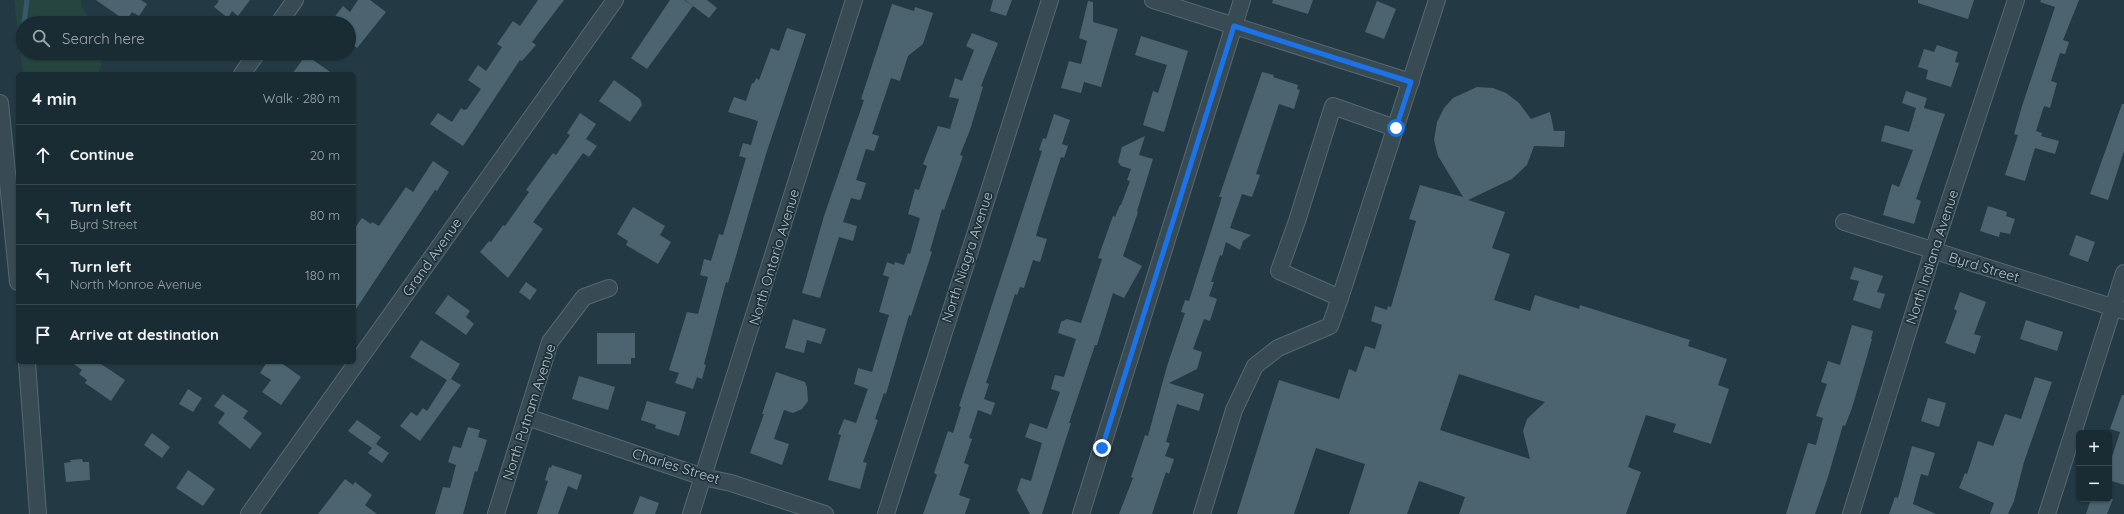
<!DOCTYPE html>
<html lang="en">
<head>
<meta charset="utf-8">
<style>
  :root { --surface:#1a2c33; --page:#23343b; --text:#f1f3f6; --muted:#9fa7ac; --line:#38484e }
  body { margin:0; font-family:Quicksand,sans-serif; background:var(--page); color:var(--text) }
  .controls { position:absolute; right:12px; bottom:12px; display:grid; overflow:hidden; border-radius:6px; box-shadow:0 1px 3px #0004 }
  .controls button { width:36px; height:36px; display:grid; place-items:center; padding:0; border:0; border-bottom:1px solid var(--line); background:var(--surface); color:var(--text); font:20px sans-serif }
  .stop { position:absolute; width:12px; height:12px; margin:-9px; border:3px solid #1a73e8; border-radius:50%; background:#fff }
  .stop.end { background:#1a73e8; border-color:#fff; box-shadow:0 1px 4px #0008 }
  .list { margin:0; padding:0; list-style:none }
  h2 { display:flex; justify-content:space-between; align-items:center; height:52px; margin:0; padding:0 16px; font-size:17px }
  h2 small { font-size:13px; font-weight:400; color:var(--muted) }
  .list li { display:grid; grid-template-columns:26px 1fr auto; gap:12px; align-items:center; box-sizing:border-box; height:60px; padding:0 16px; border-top:1px solid var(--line) }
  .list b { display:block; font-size:15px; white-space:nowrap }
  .list p { margin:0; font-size:13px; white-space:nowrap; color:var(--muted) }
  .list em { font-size:13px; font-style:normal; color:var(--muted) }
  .icon { flex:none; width:22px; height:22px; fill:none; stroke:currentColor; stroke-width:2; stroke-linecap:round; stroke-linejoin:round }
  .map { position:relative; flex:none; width:2124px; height:514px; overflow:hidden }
  .search { position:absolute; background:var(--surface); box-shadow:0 1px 3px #0004; left:16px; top:16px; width:340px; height:44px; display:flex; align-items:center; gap:10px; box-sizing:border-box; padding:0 14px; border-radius:22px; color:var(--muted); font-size:15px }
  .panel { position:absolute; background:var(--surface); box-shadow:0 1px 3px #0004; left:16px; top:72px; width:340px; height:292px; border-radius:6px }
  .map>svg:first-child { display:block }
  .green { fill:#264541 }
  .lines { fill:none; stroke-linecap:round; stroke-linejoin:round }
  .stream { stroke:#34596b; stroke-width:5 }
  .building { fill:#4c6470; fill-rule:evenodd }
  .minor-casing { stroke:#566871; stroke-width:18 }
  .minor { stroke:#384a53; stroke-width:16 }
  .route { stroke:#1a73e8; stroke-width:5 }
  .labels { text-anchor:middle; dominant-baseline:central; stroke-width:3.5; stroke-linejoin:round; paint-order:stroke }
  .street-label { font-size:14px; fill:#b5c5cd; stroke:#1d2f39 }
</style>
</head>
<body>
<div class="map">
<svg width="2124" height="514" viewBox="0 0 2124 514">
  <rect width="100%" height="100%" fill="#233a44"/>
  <polygon class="green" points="14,0 81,0 81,6 93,23 23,23 23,53 105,53 98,74 23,74"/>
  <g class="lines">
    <g class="stream">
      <polyline points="24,23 27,0"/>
      <polyline points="21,46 23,30"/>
    </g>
  </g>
  <g class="building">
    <polygon points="96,0 141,0 147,4 139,16 132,12 126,21"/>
    <polygon points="217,0 250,0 238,16 232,11 228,18 214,7 219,1"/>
    <polygon points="358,0 370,0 386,12 357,48 349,42 349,23 330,23 343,6 350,12"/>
    <polygon points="538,0 564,0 532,42 536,45 522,61 520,60 463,146 430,124 438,113 452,122 461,108 464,110 467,109 481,89 468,80 478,65 486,71 502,47 497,44 513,21 520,26"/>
    <polygon points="670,0 684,0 693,6 647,69 631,58"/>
    <polygon points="685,0 707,0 717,8 709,18"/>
    <polygon points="993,0 1012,0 1006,16 990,11"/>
    <polygon points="1273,0 1313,0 1308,14 1272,3"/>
    <polygon points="1918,0 1974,0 1968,19 1918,3"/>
    <polygon points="2041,0 2079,0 2063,40 2069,42 2065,54 2060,53 2051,81 2057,83 2050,108 2044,106 2036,131 2042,133 2041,136 2059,141 2055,154 2035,148 2025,181 2005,175 2018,135 2014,134 2023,103 2055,7 2040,2"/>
    <polygon points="1088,1 1093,2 1093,22 1118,29 1101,87 1084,82 1081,93 1061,88 1069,61 1081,64 1087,41 1079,38"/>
    <polygon points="1377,1 1396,9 1384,39 1365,32"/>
    <polygon points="892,4 914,11 915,7 933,13 923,44 908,56 900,81 891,78 872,134 879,136 874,151 866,149 856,180 866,183 861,199 859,200 851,198 843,222 857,226 853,241 839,237 820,298 802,293 824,216 864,100 861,99"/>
    <polygon points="787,28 806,34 766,154 728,283 726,282 704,364 706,365 702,379 697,377 693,389 675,383 679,373 669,370 687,312 698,314 708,277 700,275 704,259 711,261 719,234 723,235 746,158 739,156 743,143 751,145 758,121 728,112 734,97 746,101 752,83 754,83 756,78 759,80 771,48 779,51"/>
    <polygon points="972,33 998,43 981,86 983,87 970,130 960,155 963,156 944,210 942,209 930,251 932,252 911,316 909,315 886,394 884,393 875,419 878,420 863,462 867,463 860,489 828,480 841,435 838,434 844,419 856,423 868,389 854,384 858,368 872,372 889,315 879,312 889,277 883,275 887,262 894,265 895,262 904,265 908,253 910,254 920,218 908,214 915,189 919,190 927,166 923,164 938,126 950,129 959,99 949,97 955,78 962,81 974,50 966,46"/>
    <polygon points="1141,36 1188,51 1164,132 1143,125 1153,91 1158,93 1167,65 1135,55"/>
    <polygon points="1937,45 1958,52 1955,62 1959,63 1951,87 1926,79 1928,70 1918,67 1924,49 1934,52"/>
    <polygon points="306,55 333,74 292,74"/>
    <polygon points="1262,72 1274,75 1273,77 1298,85 1297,89 1300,90 1294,109 1279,104 1256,174 1260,175 1252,197 1242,194 1230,228 1251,235 1243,241 1240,250 1226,242 1222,256 1220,255 1211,282 1214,282 1209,296 1217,299 1210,321 1204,319 1193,349 1202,352 1197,369 1169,383 1204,394 1199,411 1177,404 1166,442 1170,443 1165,456 1174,459 1169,474 1166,472 1152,514 1119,514 1133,478 1131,477 1145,435 1148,436 1167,366 1185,313 1181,312 1185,300 1189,301 1222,197 1219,197"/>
    <polygon points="614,80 640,99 642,105 630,122 599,101"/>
    <path d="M1477,87L1493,88L1506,93L1519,103L1531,119L1550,112L1554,131H1565L1564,147L1534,146L1527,165L1512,179L1468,200L1505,212L1492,248L1510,254L1494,300L1530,311L1535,295L1579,309L1580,305L1690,340L1688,346L1727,359L1718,385L1729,389L1711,444L1673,432L1676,424L1646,415L1628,467L1641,472L1626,514H1459L1465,497L1419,481L1407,514H1349L1365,464L1316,448L1294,514H1237L1279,380L1339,399L1349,369L1356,372L1365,346L1375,349L1382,325L1371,321L1375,306L1387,310L1388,306L1391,307L1416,221L1409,219L1420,185L1463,197L1438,156L1434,140L1437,122L1444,108L1453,98ZM1459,374L1545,402L1527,419L1523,431L1530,459L1440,430Z"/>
    <polygon points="1906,91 1927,98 1924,108 1945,114 1916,199 1921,201 1914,224 1883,215 1892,184 1899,187 1913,150 1881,141 1885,125 1909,132 1916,108 1902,103"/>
    <polygon points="2122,104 2124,104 2124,151 2108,200 2090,194"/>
    <polygon points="580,113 596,124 586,139 597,146 589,157 583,153 533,222 543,229 508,278 480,252 489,241 491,242 503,225 505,226 529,192 526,190 553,153 556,155 570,135 567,133"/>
    <polygon points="1054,114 1070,120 1062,144 1068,146 1064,158 1061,157 1039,225 1036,236 1047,239 1040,262 1033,260 1024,288 1020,287 1017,295 1015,294 986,383 989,384 984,399 995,403 991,415 978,410 969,438 972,439 964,463 969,465 959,495 970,499 965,514 923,514 937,475 934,473 948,431 953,433 961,407 959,406 1042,151 1039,150 1043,138 1046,139"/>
    <polygon points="1145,136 1139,155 1153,159 1137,211 1138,212 1123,256 1142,266 1124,298 1113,293 1097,345 1095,345 1069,423 1071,423 1042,514 1030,514 1017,490 1021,478 1031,481 1042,443 1025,437 1030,423 1047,429 1060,392 1051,389 1055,375 1064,377 1076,339 1058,333 1061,322 1067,319 1081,323 1102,259 1098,258 1113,216 1115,217 1120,205 1121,205 1130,181 1127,180 1131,169 1121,166 1118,162 1122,147"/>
    <polygon points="433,161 449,172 437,191 435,190 354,312 354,229 362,218 371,224 372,222 379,226 406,187 413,192"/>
    <polygon points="1988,206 2007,212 2006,216 2015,219 2010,234 2000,232 1999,237 1980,231"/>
    <polygon points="633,207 665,226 660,235 671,242 658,264 626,245 628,241 617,234"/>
    <polygon points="2076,235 2095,242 2088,262 2069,255"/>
    <polygon points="1854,267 1883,276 1877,292 1885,294 1880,309 1853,300 1859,281 1850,279"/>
    <polygon points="526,282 537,290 530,300 519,292"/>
    <polygon points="1960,292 1986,302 1974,334 1981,336 1975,354 1945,343 1957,311 1954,309"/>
    <polygon points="448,295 470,311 466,317 474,324 466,335 435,313"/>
    <polygon points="793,319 826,329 821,344 807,340 804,353 785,348"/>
    <polygon points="2026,320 2063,332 2057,351 2020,339"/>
    <polygon points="1852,325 1873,331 1871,339 1872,339 1852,408 1845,426 1843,425 1827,480 1815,514 1786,514 1808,443 1816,445 1823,418 1816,416 1827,384 1821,382 1828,361 1840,365"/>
    <polygon points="597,333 635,333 635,358 631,358 631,364 597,364"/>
    <polygon points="421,340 460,364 451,379 461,385 420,441 400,426 411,412 417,416 423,408 427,411 447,380 410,357"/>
    <polygon points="71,362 98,362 125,380 111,401 85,383 87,380 79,374 82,370"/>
    <polygon points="267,362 280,362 301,377 281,405 262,392 271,380 260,373"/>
    <polygon points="776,372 805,382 807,387 808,401 802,409 793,413 784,410 774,439 789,444 782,465 750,453 764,414 762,414"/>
    <polygon points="579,376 615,387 608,410 572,399"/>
    <polygon points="2035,377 2052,382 2024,462 2014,501 2008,514 1990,514 1994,503 1959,488 1965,473 1967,474 1978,441 1993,446 2005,414 2021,419"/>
    <polygon points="188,389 202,398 193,412 179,404"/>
    <polygon points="223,394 248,411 243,418 262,433 250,449 218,423 225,413 214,406"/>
    <polygon points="2122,395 2124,395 2124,485 2109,480 2109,456 2112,457 2120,432 2110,429"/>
    <polygon points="1928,398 1946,403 1939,427 1921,421"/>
    <polygon points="647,401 686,412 679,436 655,428 656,425 641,420"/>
    <polygon points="357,420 381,437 376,444 389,453 382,463 368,453 372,448 348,431"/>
    <polygon points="468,427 480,430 478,437 487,440 477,472 475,471 463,514 435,514 443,487 450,488 456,465 448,462 453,446 461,448"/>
    <polygon points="152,433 170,447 162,458 144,445"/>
    <polygon points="1912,446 1935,453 1928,476 1921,474 1913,504 1936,514 1889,514 1895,497 1898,498"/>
    <polygon points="82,459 83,462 89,462 90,480 66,482 64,463 71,462 70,460"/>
    <polygon points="552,465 582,475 577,490 568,486 558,514 537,514 548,481 545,480 549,467 551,468"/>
    <polygon points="188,470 215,489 203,506 176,488"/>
    <polygon points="345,479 353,485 355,482 372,495 365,505 377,514 318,514"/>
    <polygon points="640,496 659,503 655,514 633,514"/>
    <polygon points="2091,499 2113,499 2107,514 2086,514"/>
  </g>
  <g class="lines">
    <g class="minor-casing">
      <g id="minor">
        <polyline points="1153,0 1411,82"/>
        <polyline points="279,23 295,0"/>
        <polyline points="242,74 257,53"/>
        <polyline points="0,103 18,282"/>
        <polyline points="1844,222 2124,311"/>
        <polyline points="1340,298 1437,0"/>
        <polyline points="27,362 38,514"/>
        <polyline points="527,417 703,477 731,483 825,514"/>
        <polyline points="249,514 615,0"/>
        <polyline points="496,514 550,342 584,297 609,288"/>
        <polyline points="691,514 854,0"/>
        <polyline points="886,514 1050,0"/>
        <polyline points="1081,514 1242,0"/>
        <polyline points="1202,514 1234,410 1255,366 1278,348 1330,326 1340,298 1279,271 1297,221 1333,106 1395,128"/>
        <polyline points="1851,514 1933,251 2016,0"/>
        <polyline points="2047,514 2124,273"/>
      </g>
    </g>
    <use href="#minor" class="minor"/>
  </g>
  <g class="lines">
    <polyline class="route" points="1102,448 1234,26 1411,82 1396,128"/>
  </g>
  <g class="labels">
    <g class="street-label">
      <text transform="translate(432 257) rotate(-55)">Grand Avenue</text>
      <text transform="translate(774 257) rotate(-73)">North Ontario Avenue</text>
      <text transform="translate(967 257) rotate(-72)">North Niagra Avenue</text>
      <text transform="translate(1932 257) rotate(-72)">North Indiana Avenue</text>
      <text transform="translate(1984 267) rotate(17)">Byrd Street</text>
      <text transform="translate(529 412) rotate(-72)">North Putnam Avenue</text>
      <text transform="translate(676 466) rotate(17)">Charles Street</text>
    </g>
  </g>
</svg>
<div class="controls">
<button>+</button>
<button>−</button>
</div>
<div class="stop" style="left:1396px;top:128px"></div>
<div class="stop end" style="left:1102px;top:448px"></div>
<div class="search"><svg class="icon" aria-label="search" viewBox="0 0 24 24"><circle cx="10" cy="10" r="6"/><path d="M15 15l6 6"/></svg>Search here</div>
<section class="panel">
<h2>4 min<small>Walk · 280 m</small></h2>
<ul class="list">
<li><svg class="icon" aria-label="ahead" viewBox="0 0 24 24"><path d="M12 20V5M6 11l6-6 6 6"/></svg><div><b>Continue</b></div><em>20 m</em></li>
<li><svg class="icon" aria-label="left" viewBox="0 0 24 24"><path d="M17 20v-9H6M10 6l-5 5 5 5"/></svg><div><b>Turn left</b><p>Byrd Street</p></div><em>80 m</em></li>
<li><svg class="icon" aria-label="left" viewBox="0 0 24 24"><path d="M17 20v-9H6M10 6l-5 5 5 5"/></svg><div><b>Turn left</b><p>North Monroe Avenue</p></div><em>180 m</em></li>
<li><svg class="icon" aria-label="arrive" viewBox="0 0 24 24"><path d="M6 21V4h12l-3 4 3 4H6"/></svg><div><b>Arrive at destination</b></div></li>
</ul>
</section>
</div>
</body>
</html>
